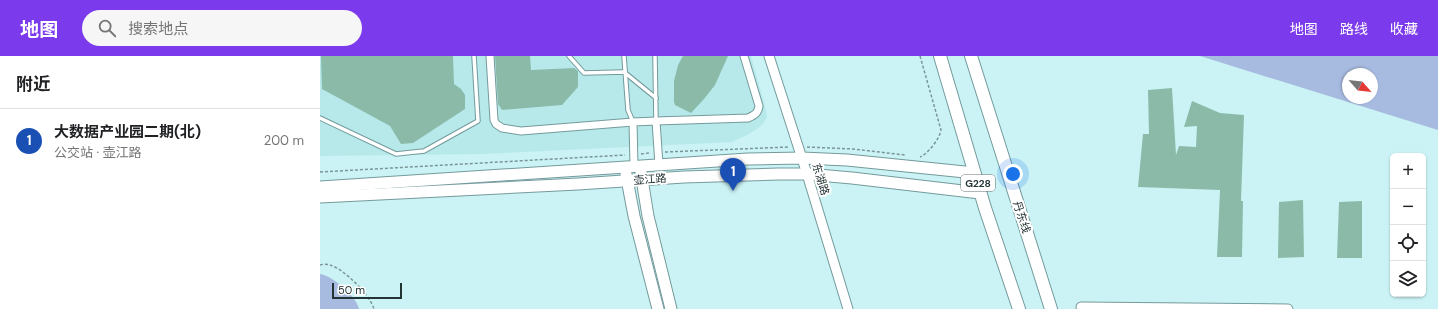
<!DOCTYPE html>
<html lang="zh">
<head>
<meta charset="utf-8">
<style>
  :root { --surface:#fff; --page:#f6f6f6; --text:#202124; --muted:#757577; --line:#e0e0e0; --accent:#7c3aed }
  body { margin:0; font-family:"DM Sans","Noto Sans SC",sans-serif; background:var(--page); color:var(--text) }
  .controls { position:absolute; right:12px; bottom:12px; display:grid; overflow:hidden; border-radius:6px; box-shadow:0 1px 3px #0004 }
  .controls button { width:36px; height:36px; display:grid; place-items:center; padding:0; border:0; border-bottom:1px solid var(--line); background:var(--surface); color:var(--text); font:20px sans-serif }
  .compass { position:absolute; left:1022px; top:12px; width:36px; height:36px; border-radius:50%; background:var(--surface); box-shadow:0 1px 3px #0004; rotate:117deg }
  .scale { position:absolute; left:12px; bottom:10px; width:70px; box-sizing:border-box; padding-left:4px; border:2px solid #243334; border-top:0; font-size:11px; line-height:14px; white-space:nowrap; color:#243334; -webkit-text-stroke:3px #fff; paint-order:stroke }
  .you { position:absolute; left:693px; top:118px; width:14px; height:14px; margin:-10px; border:3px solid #fff; border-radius:50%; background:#1a73e8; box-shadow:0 0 0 6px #1a73e833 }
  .badge { display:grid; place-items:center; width:26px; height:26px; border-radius:50%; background:var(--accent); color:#fff; font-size:13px; font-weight:700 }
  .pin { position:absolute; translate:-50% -33px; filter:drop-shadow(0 1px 2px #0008) }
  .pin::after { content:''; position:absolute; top:21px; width:14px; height:12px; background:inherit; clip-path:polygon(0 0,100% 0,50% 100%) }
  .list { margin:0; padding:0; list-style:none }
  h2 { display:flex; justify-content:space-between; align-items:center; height:52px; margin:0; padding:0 16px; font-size:17px }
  h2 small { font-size:13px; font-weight:400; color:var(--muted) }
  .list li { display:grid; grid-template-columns:26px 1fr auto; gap:12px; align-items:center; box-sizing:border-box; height:64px; padding:0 16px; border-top:1px solid var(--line) }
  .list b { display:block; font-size:15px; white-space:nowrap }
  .list p { margin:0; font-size:13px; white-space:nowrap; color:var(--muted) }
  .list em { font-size:13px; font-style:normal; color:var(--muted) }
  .icon { flex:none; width:22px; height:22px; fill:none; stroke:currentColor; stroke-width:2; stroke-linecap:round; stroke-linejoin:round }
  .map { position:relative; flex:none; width:1118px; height:253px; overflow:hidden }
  header { display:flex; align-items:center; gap:24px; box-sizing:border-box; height:56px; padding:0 20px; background:var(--accent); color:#fff }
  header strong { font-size:19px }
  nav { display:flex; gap:22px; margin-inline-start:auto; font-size:14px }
  .search { width:280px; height:36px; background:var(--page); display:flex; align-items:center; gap:10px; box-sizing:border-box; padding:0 14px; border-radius:22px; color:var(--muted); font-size:15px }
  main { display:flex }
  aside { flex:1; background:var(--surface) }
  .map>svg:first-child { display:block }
  .built { fill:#b7e9eb }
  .water { fill:#a7bae0; fill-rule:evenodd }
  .building { fill:#8bbba8 }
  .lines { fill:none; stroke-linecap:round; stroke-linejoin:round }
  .service-casing { stroke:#749a9c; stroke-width:5.5 }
  .minor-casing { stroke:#749a9c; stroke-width:9 }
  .tertiary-casing { stroke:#749a9c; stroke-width:11 }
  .secondary-casing { stroke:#749a9c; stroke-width:13 }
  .trunk-casing { stroke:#749a9c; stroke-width:14 }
  .path { stroke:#7a9697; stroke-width:1.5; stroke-dasharray:3 2; stroke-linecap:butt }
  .service { stroke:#fff; stroke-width:3.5 }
  .minor { stroke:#fff; stroke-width:7 }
  .tertiary { stroke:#fff; stroke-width:9 }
  .secondary { stroke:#fff; stroke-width:11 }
  .trunk { stroke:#fff; stroke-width:12 }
  .labels { text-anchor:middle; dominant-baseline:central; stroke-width:4; stroke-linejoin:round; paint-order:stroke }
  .shield { fill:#fff; stroke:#667071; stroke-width:1 }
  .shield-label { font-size:10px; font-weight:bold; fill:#243334 }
  .street-label { font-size:11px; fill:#243334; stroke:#fff }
</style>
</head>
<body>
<header>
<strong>地图</strong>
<div class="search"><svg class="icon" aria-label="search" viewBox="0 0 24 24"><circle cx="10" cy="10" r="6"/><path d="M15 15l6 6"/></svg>搜索地点</div>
<nav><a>地图</a><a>路线</a><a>收藏</a></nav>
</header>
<main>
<aside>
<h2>附近<small></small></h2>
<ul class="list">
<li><span class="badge" style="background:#1a4fb4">1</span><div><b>大数据产业园二期(北)</b><p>公交站 · 壶江路</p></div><em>200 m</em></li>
</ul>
</aside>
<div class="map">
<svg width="1118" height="253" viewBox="0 0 1118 253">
  <rect width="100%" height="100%" fill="#cbf3f5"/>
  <polygon class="built" points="0,0 431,0 446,54 447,61 443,68 437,73 427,79 412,86 163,98 0,100"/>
  <g class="water">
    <path d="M880,0H1118V74ZM1028,18H1052V42H1028Z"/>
    <path d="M0,218C13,220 36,240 39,253H0Z"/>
  </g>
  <g class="building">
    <polygon points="1,0 133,0 134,28 141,33 145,39 145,53 93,87 81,88 70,70 2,33"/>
    <polygon points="175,0 210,0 211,14 254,12 258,15 258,31 242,49 182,54 178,48"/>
    <polygon points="363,0 408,0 395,29 384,43 371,57 355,49 354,46 354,25 358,9"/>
    <polygon points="852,32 856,99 859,90 876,91 877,70 864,71 872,45 900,57 924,59 921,145 923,145 922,201 897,201 900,134 818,131 823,78 829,78 828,34"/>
    <polygon points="983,144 984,201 958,202 959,146"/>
    <polygon points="1042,145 1042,202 1017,202 1019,146"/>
  </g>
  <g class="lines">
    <g class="service-casing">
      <g id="service">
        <polyline points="249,0 264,17 304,16 336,42"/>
        <polyline points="304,0 308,54 313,66"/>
        <polyline points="335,0 336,65"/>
        <polyline points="0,62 76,98 104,95 158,65 154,0"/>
      </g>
    </g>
    <g class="minor-casing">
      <g id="minor">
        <polyline points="170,0 174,64 176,68 182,72 201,75 313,66"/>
        <path d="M336,65L428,62C435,59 438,57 439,50L424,0"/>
        <polyline points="314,110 313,66 336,65 339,109"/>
      </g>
    </g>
    <g class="tertiary-casing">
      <g id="tertiary">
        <polyline points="449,0 487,118 528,253"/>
        <polyline points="761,251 968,253"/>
      </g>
    </g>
    <g class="secondary-casing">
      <g id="secondary">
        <polyline points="321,117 328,160 351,253"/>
        <polyline points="306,118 314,160 338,253"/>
        <polyline points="0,131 428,103 482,102 527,104 655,117"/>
        <polyline points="0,141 258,128 364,121 458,118 487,118 532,122 660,137"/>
      </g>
    </g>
    <g class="trunk-casing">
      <g id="trunk">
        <polyline points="620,0 665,152 699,253"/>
        <polyline points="651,0 731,253"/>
      </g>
    </g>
    <g class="path">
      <path d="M600,0L621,74C620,82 608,98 600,101"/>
      <polyline points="487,91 533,93 585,99"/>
      <polyline points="345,96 469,91"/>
      <polyline points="321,98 329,97"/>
      <polyline points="0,116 305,99"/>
      <path d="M0,209C3,208 7,208 10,209C24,213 50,239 54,253"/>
    </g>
    <use href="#service" class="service"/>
    <use href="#minor" class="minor"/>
    <use href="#tertiary" class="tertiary"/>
    <use href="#secondary" class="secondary"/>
    <use href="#trunk" class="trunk"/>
  </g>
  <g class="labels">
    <rect class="shield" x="641" y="119" width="34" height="16" rx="3"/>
    <g class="shield-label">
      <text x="658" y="127">G228</text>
    </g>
    <g class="street-label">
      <text transform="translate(330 123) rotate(-4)">壶江路</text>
      <text transform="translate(501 123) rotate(73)">东湖路</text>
      <text transform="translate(702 161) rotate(72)">丹东线</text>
    </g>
  </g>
</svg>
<div class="controls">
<button>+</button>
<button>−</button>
<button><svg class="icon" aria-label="locate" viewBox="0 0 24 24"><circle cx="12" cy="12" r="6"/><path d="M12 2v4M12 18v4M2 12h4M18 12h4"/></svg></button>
<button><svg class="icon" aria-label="layers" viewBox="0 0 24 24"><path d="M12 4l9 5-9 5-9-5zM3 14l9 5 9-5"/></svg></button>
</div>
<svg class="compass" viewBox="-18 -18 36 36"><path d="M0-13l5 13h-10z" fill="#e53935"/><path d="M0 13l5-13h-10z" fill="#757577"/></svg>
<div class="scale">50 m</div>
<div class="you"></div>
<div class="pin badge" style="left:413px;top:135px;background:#1a4fb4">1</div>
</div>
</main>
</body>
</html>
